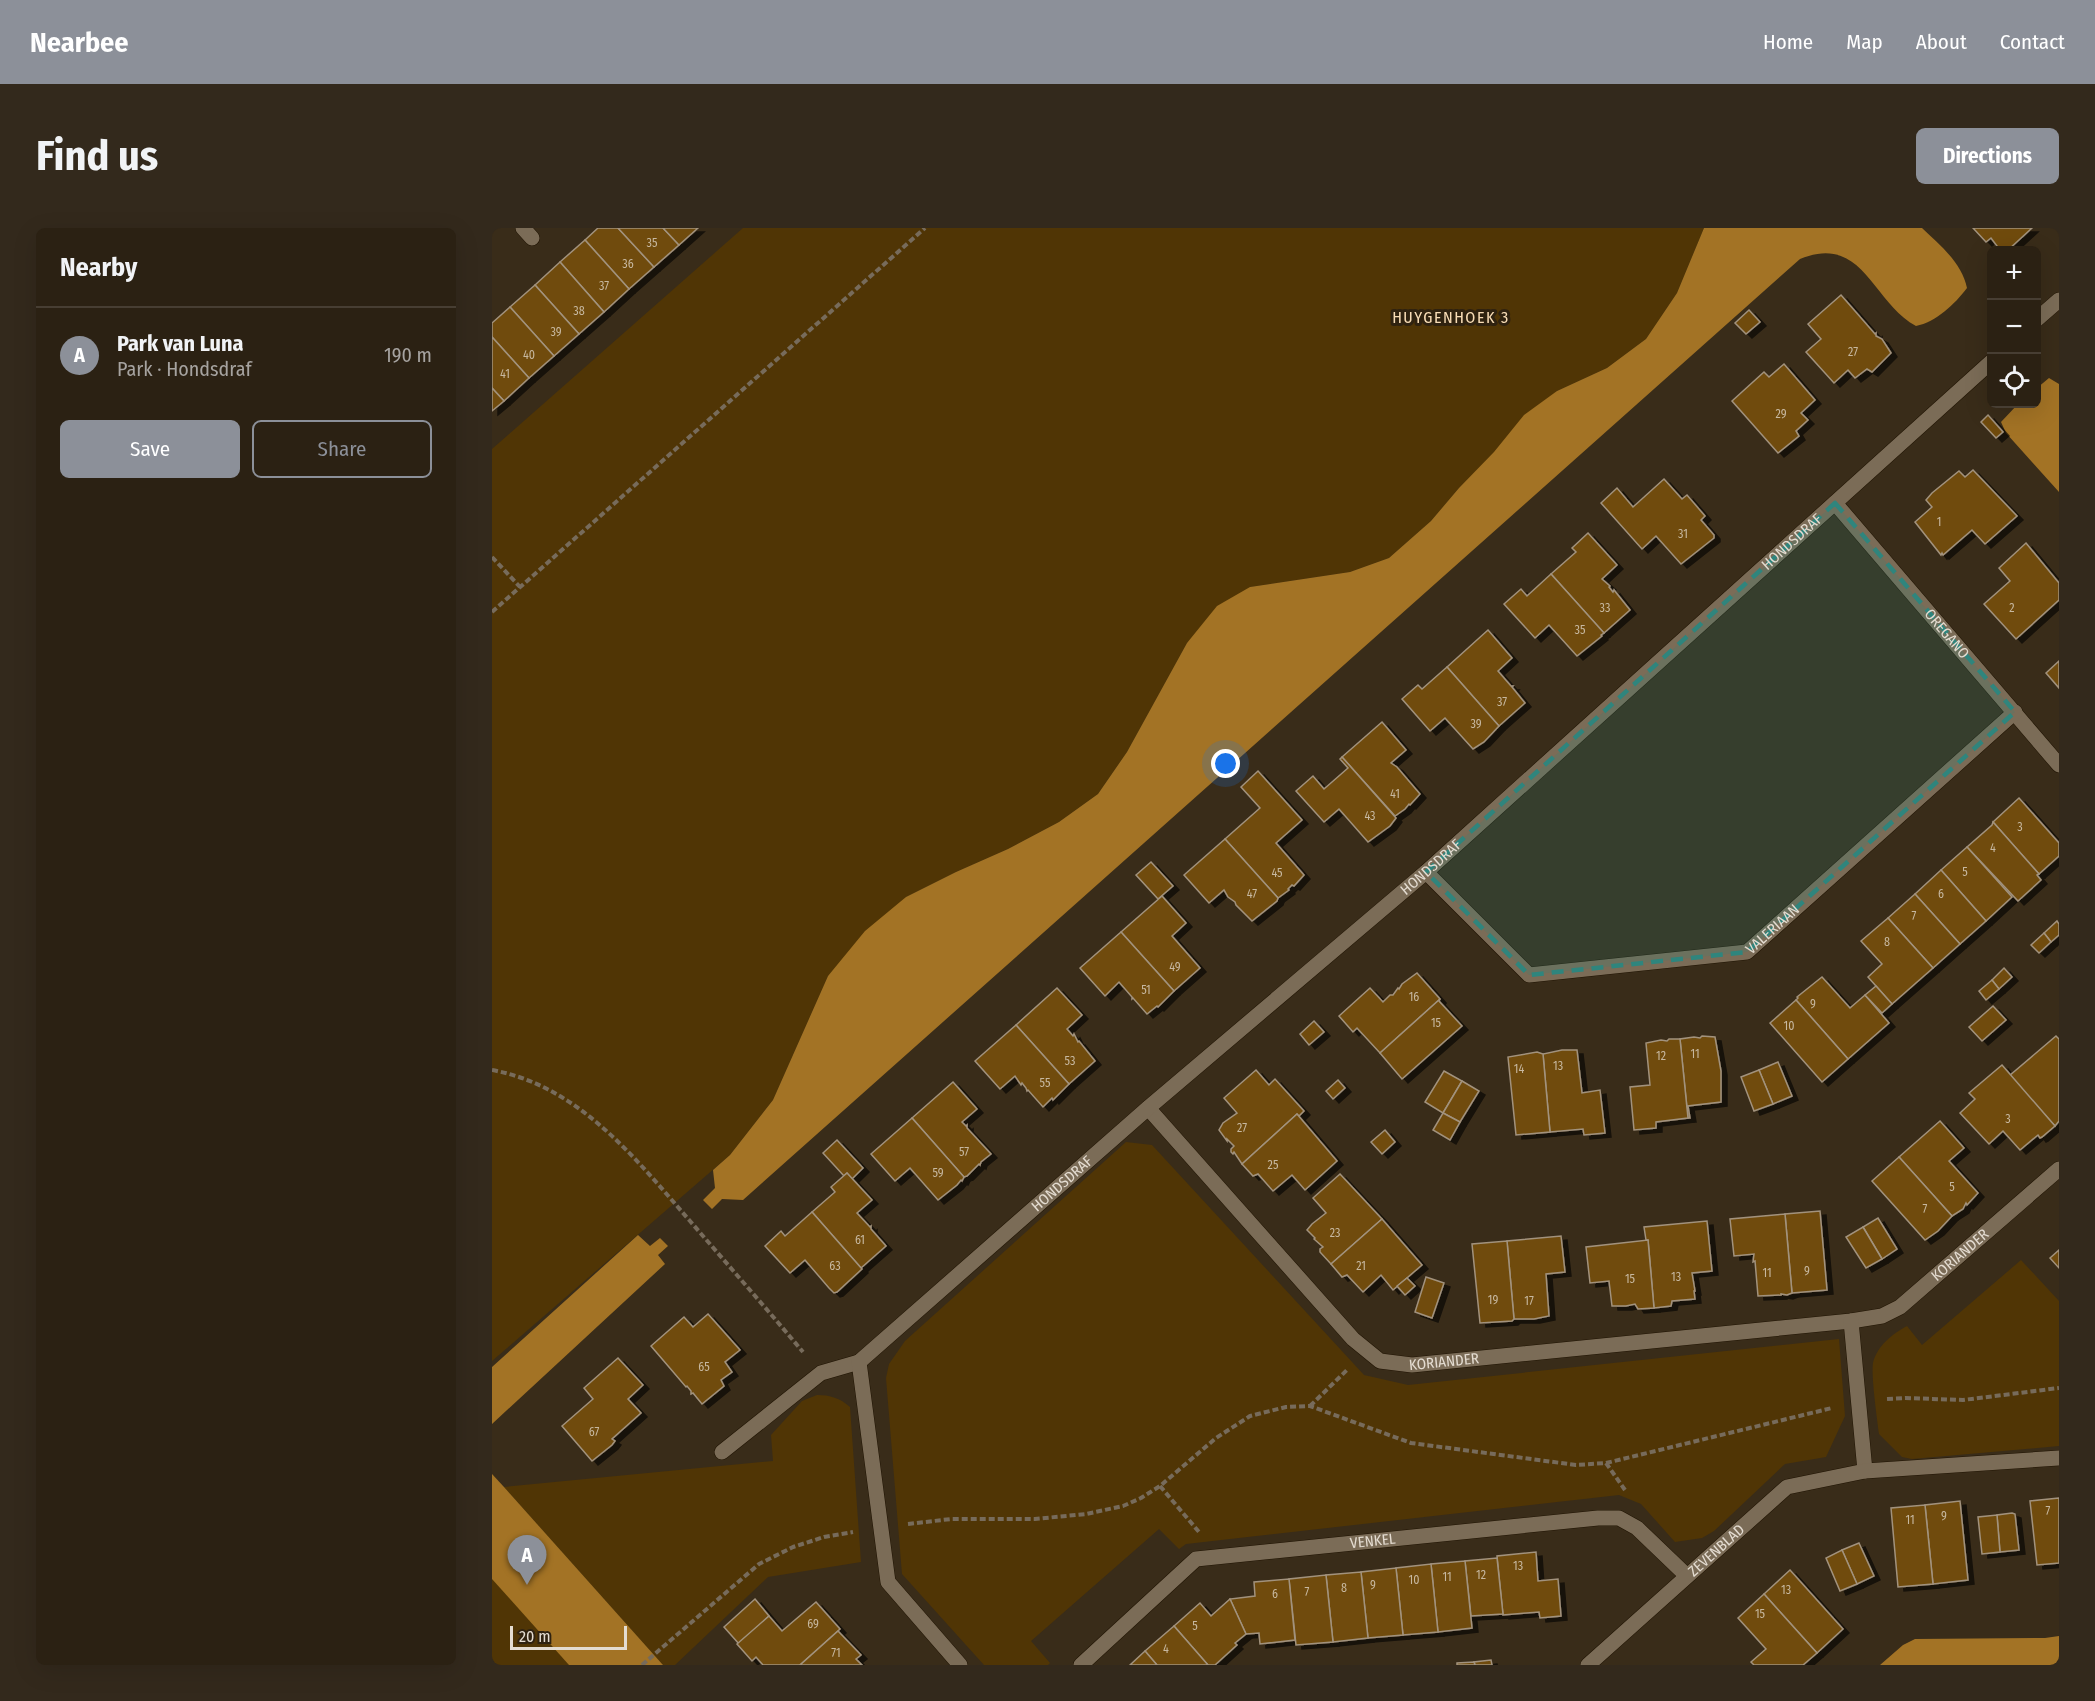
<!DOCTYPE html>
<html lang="en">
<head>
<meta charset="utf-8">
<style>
  :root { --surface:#2b2113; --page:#33291c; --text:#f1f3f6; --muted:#a6a3a0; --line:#473e33; --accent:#8c9099 }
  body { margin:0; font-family:"Fira Sans Condensed",sans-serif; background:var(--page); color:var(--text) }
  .controls { position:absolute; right:18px; top:18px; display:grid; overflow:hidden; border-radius:9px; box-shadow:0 6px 24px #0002 }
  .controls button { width:54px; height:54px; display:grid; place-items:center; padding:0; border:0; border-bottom:2px solid var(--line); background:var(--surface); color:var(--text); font:30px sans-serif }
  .scale { position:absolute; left:18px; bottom:15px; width:117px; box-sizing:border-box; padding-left:6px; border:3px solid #e4dcd1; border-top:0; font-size:16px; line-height:21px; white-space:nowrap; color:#e4dcd1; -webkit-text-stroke:4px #2f2210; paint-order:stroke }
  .you { position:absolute; left:734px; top:536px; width:21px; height:21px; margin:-15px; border:4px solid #fff; border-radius:50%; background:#1a73e8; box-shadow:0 0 0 9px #1a73e833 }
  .badge { display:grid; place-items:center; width:39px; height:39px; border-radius:50%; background:var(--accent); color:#fff; font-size:20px; font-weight:700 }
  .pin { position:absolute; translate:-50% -50px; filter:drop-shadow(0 2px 3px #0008) }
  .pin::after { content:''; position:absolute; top:32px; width:21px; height:18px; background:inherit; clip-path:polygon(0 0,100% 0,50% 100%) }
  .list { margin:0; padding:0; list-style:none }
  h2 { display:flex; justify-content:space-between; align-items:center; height:78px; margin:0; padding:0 24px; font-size:26px }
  h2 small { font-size:20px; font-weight:400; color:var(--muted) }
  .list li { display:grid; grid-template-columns:39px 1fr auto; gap:18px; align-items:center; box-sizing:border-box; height:96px; padding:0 24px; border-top:2px solid var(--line) }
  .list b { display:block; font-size:22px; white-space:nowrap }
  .list p { margin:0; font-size:20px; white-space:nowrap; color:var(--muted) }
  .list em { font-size:20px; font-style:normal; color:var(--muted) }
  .actions { display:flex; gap:12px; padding:18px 24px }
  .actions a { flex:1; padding:14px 0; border:2px solid var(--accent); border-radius:9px; text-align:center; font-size:21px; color:var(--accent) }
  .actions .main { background:var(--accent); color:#fff }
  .icon { flex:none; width:33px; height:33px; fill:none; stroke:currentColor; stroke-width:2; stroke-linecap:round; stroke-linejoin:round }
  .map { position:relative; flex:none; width:1567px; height:1437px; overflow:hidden; border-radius:9px }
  header { display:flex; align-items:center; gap:36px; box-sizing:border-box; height:84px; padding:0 30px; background:var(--accent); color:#fff }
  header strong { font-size:28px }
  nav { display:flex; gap:33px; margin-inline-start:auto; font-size:21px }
  .intro { display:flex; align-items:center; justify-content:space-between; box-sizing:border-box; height:144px; padding:0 36px }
  h1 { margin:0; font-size:42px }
  .button { padding:15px 27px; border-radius:9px; background:var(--accent); color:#fff; font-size:21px; font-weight:700 }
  main { display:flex; gap:36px; padding:0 36px }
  aside { flex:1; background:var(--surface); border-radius:9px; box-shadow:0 6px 24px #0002 }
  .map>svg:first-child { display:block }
  .green { fill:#503505 }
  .water { fill:#a37325 }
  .building { fill:#704c0d; stroke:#a2927d; stroke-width:1.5; filter:url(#shadow) }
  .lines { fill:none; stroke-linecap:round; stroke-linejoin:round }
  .street-casing { stroke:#201403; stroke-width:16 }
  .path { stroke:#776b5b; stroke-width:4; stroke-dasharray:6 3; stroke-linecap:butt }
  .street { stroke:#7b6c57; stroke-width:15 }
  .marked { fill:#2f857d; fill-opacity:0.2; stroke:#2f857d; stroke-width:4.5; stroke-dasharray:12 8; stroke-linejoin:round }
  .labels { text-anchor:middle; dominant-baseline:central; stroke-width:6; stroke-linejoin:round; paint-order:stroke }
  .number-label { font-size:12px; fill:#c7b8a0 }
  .street-label { font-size:15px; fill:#e4dcd1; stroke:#2f2210 }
  .neighbourhood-label { font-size:16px; letter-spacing:1.5px; fill:#f9ddb6; stroke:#2f2210 }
</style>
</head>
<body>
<header>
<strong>Nearbee</strong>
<nav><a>Home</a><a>Map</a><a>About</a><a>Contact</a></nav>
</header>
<div class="intro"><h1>Find us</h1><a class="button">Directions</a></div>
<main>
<aside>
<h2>Nearby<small></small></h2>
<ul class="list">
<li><span class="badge">A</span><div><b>Park van Luna</b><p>Park · Hondsdraf</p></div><em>190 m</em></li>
</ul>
<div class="actions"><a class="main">Save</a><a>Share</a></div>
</aside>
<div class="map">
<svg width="1567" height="1437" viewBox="0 0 1567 1437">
  <defs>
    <filter id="shadow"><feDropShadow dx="6" dy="4" stdDeviation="0" flood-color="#0009"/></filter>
  </defs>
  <rect width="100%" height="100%" fill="#392c19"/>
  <g class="green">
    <polygon points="251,0 1212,0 1185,65 1154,111 1115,140 1065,163 967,260 939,293 897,330 858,344 758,359 695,415 635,524 606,566 567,594 516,621 464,644 414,669 336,748 281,872 238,927 0,1133 0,221"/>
    <polygon points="634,914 660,917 872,1147 916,1157 1347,1111 1353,1188 1334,1229 1293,1236 1222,1303 1210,1310 1183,1314 1149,1276 1127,1267 694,1316 687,1321 667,1301 539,1413 558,1435 556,1437 492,1437 410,1346 394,1150 397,1136 413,1113"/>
    <path d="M1529,1032L1567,1073V1218L1420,1231L1410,1229L1387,1206C1385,1190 1379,1148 1381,1135C1385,1118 1400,1106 1415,1098L1430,1117Z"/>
    <path d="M325,1167C338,1167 348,1170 358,1179L369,1334L276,1349L183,1437H171L12,1259L281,1233L279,1207L310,1173Z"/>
    <polygon points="0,1278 139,1437 0,1437"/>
  </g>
  <g class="water">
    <path d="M1212,0H1430C1448,17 1470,35 1475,60C1463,76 1444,94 1424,98C1380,74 1371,5 1308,31L251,972L230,971L220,981L211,972L223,960L221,942L238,927L281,872L336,748L373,703L414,669L464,644L516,621L567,594L606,566L635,524L695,415L725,378L758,359L858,344L897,330L939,293L967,260L1002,224L1032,187L1065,163L1115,140L1154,111L1185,65Z"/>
    <polygon points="1557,150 1567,156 1567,264 1514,205 1509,194 1526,176 1544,176 1545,160"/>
    <polygon points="146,1007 158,1018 168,1010 176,1018 166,1027 173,1036 0,1196 0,1139"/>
    <polygon points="0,1246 12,1259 171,1437 77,1437 0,1351"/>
    <polygon points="1567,1408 1567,1437 1388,1437 1411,1417 1423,1411 1553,1410"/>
  </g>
  <g class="building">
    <polygon points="106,0 126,0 162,39 137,61 93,12"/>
    <polygon points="126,0 171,0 187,17 162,39"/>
    <polygon points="171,0 206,0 187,17"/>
    <polygon points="1481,0 1540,0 1516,22 1508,22 1499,10 1494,14"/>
    <polygon points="93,12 137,61 112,84 68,34"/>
    <polygon points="68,34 112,84 87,106 43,57"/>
    <polygon points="43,57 87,106 62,128 18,79"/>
    <polygon points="1349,67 1383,106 1384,105 1384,108 1390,111 1399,125 1380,144 1375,141 1363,150 1356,142 1342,155 1314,124 1329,111 1316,96"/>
    <polygon points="18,79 62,128 37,150 0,109 0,95"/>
    <polygon points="1257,82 1268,94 1254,106 1243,95"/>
    <polygon points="0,109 37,150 12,173 0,160"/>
    <polygon points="1292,136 1323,172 1309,185 1316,192 1304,203 1307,208 1286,225 1240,173 1272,144 1277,149"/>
    <polygon points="0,160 12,173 0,183"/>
    <polygon points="1496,187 1511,204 1504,210 1489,194"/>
    <polygon points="1481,242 1525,288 1493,316 1480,302 1451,327 1450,325 1449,327 1423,294 1440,279 1434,272 1440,265 1467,243 1473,249"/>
    <polygon points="1172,251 1190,271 1195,267 1213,288 1209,292 1222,307 1222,310 1189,336 1164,308 1150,321 1109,275 1125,260 1141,279"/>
    <polygon points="1096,305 1125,337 1110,351 1118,358 1117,359 1121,364 1122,362 1138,382 1112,405 1059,346 1084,324 1080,320"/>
    <polygon points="1534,315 1567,355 1567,372 1524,411 1492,376 1518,353 1507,340"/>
    <polygon points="1059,346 1112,405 1109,407 1110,408 1085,428 1057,397 1043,410 1012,376 1029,361 1035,368"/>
    <polygon points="996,402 1020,430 1006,443 1019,458 1021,458 1020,459 1033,475 1007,498 955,439"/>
    <polygon points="1567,433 1567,460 1554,445"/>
    <polygon points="955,439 1007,498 992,514 981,521 953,490 938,503 910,471 926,457 930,461"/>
    <polygon points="890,494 914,522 899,535 905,539 928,566 918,577 917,576 913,581 903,588 850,529"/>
    <polygon points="850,529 904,590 898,598 876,614 847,581 832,594 804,563 821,548 832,561 856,540 848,531"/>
    <polygon points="766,543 810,592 784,615 812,647 802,658 800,657 796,661 797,662 786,670 733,611 768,580 749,559"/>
    <polygon points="1527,570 1567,615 1567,628 1547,646 1501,594"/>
    <polygon points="1501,594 1547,646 1545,647 1549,652 1526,673 1475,619 1500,597"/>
    <polygon points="733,611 786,670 785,673 760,693 744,677 743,674 736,669 732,662 717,675 692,647"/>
    <polygon points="1475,619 1520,669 1494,693 1449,642"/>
    <polygon points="659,634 681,658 666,671 644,647"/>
    <polygon points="1449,642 1494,693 1468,716 1423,666"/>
    <polygon points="1423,666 1468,716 1441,740 1396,690"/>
    <polygon points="670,668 694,695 680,708 708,740 682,763 629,704"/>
    <polygon points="1396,690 1441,740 1400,776 1376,749 1390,736 1369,713"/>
    <polygon points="1565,693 1567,696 1567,707 1559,714 1552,705"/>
    <polygon points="629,704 682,763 666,779 665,778 655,786 641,770 640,771 640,769 627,754 613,768 588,740"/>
    <polygon points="1552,705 1559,714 1547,725 1539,717"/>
    <polygon points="1512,740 1520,749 1507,761 1500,752"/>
    <polygon points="925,745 948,771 888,825 865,800 861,804 847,788 878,760 891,774 898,767 901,767 906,760 907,761 910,756"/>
    <polygon points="1330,749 1358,780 1373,767 1397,795 1356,831 1304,772 1306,770 1305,769"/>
    <polygon points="1500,752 1507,761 1494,772 1487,763"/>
    <polygon points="1384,758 1400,776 1390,785 1373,767"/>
    <polygon points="565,760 590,787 575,801 581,808 582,806 586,814 587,813 603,833 577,856 524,797"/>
    <polygon points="948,771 947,773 970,798 910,851 888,825"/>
    <polygon points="1304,772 1356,831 1330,854 1278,795"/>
    <polygon points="1501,778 1514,792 1490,813 1477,799"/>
    <polygon points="822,793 832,804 817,817 808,806"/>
    <polygon points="524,797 577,856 561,872 560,870 551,879 536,862 535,863 534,860 530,855 529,857 523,848 508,861 483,833"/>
    <polygon points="1210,808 1223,809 1229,843 1229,874 1196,878 1198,890 1196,890 1188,811 1202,809 1208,810"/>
    <polygon points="1564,808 1567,811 1567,893 1563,898 1517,848"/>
    <polygon points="1177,811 1188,811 1196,890 1164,894 1164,900 1142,902 1138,859 1158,857 1154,815 1169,812 1175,813"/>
    <polygon points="1070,822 1085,822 1090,865 1108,862 1113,905 1092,907 1091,901 1058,904 1051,826"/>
    <polygon points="1045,824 1051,826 1058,904 1024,907 1016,829"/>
    <polygon points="1286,834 1300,868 1281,876 1267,842"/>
    <polygon points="1510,837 1563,898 1550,909 1548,910 1546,907 1528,922 1511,903 1497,916 1468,885 1483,871 1477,865"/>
    <polygon points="764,842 777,857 783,851 812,883 807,888 805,886 750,936 742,924 741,926 739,924 739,921 742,918 735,911 735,913 727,902 731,895 745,885 732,870"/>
    <polygon points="1267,842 1281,876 1262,883 1249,849"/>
    <polygon points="952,843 970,853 951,885 933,874"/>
    <polygon points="846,852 853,860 841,871 834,863"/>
    <polygon points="970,853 987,863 968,894 951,885"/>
    <polygon points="461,854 485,881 470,894 474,898 475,897 475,900 499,926 489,934 488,937 487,936 475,948 472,949 420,890"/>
    <polygon points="951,885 968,894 958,912 941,902"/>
    <polygon points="805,886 845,933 813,962 800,947 781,963 766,946 761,948 750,936"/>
    <polygon points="420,890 472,949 470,953 469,952 465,957 446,972 418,940 403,953 379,926"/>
    <polygon points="1448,893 1472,920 1457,933 1486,965 1475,977 1474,975 1471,981 1460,988 1407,929"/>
    <polygon points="893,902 903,914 890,926 879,914"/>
    <polygon points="345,912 371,940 360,951 355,945 352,948 331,925"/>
    <polygon points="1407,929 1460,988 1446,1003 1433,1012 1380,953"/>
    <polygon points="355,945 380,972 365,985 378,999 379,998 379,1001 394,1018 369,1040 320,984 343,964 339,959"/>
    <polygon points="848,946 890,991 839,1036 828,1024 828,1021 831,1019 822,1011 823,1010 815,1002 820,996 834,985 821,970"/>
    <polygon points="1328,983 1335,1062 1300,1065 1293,986"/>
    <polygon points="320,984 370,1041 345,1064 342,1065 337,1060 313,1032 298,1045 273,1018 289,1003 293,1008"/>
    <polygon points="1293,986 1300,1065 1295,1067 1289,1066 1289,1067 1266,1068 1263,1033 1261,1034 1262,1026 1242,1028 1238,991"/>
    <polygon points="1386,990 1405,1021 1390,1031 1371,999"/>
    <polygon points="890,991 930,1037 901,1062 889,1047 871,1064 855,1047 850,1049 839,1036"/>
    <polygon points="1215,993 1220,1043 1200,1045 1203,1063 1202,1063 1203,1071 1180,1073 1179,1078 1162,1080 1156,1012 1154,1012 1152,999"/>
    <polygon points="1371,999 1390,1031 1374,1040 1354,1009"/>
    <polygon points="1069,1008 1073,1044 1054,1046 1057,1088 1042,1091 1022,1091 1015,1013"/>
    <polygon points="1156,1012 1162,1080 1146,1081 1143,1076 1134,1078 1120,1078 1117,1053 1098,1055 1094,1019"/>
    <polygon points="1015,1013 1022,1091 1020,1093 988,1095 980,1016"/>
    <polygon points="1567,1022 1567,1040 1558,1030"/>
    <polygon points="934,1049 952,1055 940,1090 923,1084"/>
    <polygon points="915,1050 923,1058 913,1067 905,1058"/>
    <polygon points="216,1086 248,1122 233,1134 240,1144 229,1152 232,1158 210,1176 201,1165 199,1166 199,1163 195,1158 194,1159 159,1118 192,1089 201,1099"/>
    <polygon points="126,1130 151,1157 136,1171 149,1185 120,1211 123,1213 120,1217 100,1233 70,1198 101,1171 92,1160"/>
    <polygon points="1567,1270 1567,1335 1545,1337 1538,1273"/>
    <polygon points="1468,1273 1476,1352 1441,1356 1433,1277"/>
    <polygon points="1433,1277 1441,1356 1406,1359 1399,1280"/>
    <polygon points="1520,1285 1523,1286 1527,1322 1508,1324 1505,1287"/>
    <polygon points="1505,1287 1508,1324 1490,1326 1486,1289"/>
    <polygon points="1367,1315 1382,1348 1365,1356 1350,1322"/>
    <polygon points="1350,1322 1365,1356 1348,1363 1334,1330"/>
    <polygon points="1044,1324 1046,1353 1066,1351 1069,1388 1048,1390 1047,1384 1011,1387 1005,1328"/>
    <polygon points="1005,1330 1011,1386 979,1388 973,1333"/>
    <polygon points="973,1333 980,1400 946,1404 939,1336"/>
    <polygon points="939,1336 946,1404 911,1407 904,1340"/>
    <polygon points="904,1340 911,1407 876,1410 869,1344"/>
    <polygon points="1298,1342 1351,1401 1325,1425 1272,1366"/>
    <polygon points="869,1344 876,1410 841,1414 834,1347"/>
    <polygon points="834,1347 841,1414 804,1417 797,1351"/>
    <polygon points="797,1351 803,1412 768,1416 767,1405 754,1406 738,1371 763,1368 762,1354"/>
    <polygon points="1272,1366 1325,1425 1311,1437 1262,1437 1259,1434 1274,1421 1246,1390"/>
    <polygon points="263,1371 277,1388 247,1416 232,1399"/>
    <polygon points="738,1371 754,1406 743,1415 745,1417 723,1437 716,1437 682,1398 708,1375 719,1388"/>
    <polygon points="324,1374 348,1401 308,1437 271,1437 264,1429 260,1433 245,1416 277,1388 290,1403"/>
    <polygon points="682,1398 716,1437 665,1437 653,1423"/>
    <polygon points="346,1403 369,1427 364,1431 370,1437 308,1437"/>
    <polygon points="653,1423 665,1437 638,1437"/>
    <polygon points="999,1432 1000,1437 983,1437 982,1434"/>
    <polygon points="982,1434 983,1437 965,1437 965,1435"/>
  </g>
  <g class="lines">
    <g class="street-casing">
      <g id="street">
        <polyline points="31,0 40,10"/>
        <polyline points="1544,92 1567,72"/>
        <path id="s1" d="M1343,275L1567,537"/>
        <path id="s2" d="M934,644L1037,747L1255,724L1523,484"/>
        <path id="s3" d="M656,880L861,1111L888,1133L920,1137L1359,1093L1390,1088L1408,1079L1567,941"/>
        <polyline points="1359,1093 1373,1243"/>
        <polyline points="230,1224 329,1145 367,1134"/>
        <path id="s4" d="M468,1437L396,1354L367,1134L656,880L934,644L1500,133"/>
        <path id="s5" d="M589,1437L704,1331L1106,1290H1127L1145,1300L1194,1347"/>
        <path id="s6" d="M1096,1437L1295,1259L1373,1243L1567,1230"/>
      </g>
    </g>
    <g class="path">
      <polyline points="0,329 28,359"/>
      <polyline points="0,384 433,0"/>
      <path d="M0,842C87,858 143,930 198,993C236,1037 274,1080 311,1124"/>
      <polyline points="1395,1171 1413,1170 1471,1172 1567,1160"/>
      <polyline points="818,1178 856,1141"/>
      <polyline points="1114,1235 1133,1262"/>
      <polyline points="668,1258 707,1304"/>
      <polyline points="416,1296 459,1291 543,1291 594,1286 631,1278 649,1270 668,1258 724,1210 758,1188 794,1179 818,1178 919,1215 1084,1237 1114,1235 1340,1180"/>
      <polyline points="150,1437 267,1336 301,1319 332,1309 361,1304"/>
    </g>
    <use href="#street" class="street"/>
  </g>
  <path class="marked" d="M1343,275L1523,484L1255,724L1037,747L934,644Z"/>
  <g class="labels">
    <g class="number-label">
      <text x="160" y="15">35</text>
      <text x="136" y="36">36</text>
      <text x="112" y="58">37</text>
      <text x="87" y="83">38</text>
      <text x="64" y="104">39</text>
      <text x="1361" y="124">27</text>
      <text x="37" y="127">40</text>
      <text x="13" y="146">41</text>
      <text x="1289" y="186">29</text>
      <text x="1447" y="294">1</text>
      <text x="1191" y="306">31</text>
      <text x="1113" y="380">33</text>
      <text x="1520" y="380">2</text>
      <text x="1088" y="402">35</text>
      <text x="1010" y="474">37</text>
      <text x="984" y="496">39</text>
      <text x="903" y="566">41</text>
      <text x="878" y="588">43</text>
      <text x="1528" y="599">3</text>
      <text x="1501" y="620">4</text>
      <text x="1473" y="644">5</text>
      <text x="785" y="645">45</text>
      <text x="760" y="666">47</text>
      <text x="1449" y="666">6</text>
      <text x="1422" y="688">7</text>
      <text x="1395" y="714">8</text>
      <text x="683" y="739">49</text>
      <text x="654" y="762">51</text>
      <text x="922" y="769">16</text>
      <text x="1321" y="776">9</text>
      <text x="944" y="795">15</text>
      <text x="1297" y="798">10</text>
      <text x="1203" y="826">11</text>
      <text x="1169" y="828">12</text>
      <text x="578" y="833">53</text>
      <text x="1066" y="838">13</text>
      <text x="1027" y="841">14</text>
      <text x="553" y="855">55</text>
      <text x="1516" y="891">3</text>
      <text x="750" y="900">27</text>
      <text x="472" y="924">57</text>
      <text x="781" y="937">25</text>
      <text x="446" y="945">59</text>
      <text x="1460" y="959">5</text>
      <text x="1433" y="981">7</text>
      <text x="843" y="1005">23</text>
      <text x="368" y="1012">61</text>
      <text x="343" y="1038">63</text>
      <text x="869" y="1038">21</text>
      <text x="1315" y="1043">9</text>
      <text x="1275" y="1045">11</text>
      <text x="1184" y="1049">13</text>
      <text x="1138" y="1051">15</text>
      <text x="1001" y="1072">19</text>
      <text x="1037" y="1073">17</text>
      <text x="212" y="1139">65</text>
      <text x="102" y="1204">67</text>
      <text x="1556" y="1283">7</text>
      <text x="1452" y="1288">9</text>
      <text x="1418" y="1292">11</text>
      <text x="1026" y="1338">13</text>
      <text x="989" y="1347">12</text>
      <text x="955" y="1349">11</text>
      <text x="922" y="1352">10</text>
      <text x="881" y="1357">9</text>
      <text x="852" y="1360">8</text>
      <text x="1294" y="1362">13</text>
      <text x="815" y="1364">7</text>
      <text x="783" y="1366">6</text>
      <text x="1268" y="1386">15</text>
      <text x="321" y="1396">69</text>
      <text x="703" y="1398">5</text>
      <text x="674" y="1421">4</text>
      <text x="344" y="1425">71</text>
    </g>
    <g class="street-label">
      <text stroke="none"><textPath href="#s4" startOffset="1574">HONDSDRAF</textPath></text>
      <text stroke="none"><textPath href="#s1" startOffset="172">OREGANO</textPath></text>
      <text stroke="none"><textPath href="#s4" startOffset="1088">HONDSDRAF</textPath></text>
      <text stroke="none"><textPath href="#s2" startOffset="399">VALERIAAN</textPath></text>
      <text stroke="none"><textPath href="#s4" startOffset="602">HONDSDRAF</textPath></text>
      <text stroke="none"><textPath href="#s3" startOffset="948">KORIANDER</textPath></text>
      <text stroke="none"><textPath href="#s3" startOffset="408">KORIANDER</textPath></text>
      <text stroke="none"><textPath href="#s5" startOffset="334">VENKEL</textPath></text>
      <text stroke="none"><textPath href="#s6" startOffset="172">ZEVENBLAD</textPath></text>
    </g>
    <g class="neighbourhood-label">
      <text x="959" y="89">HUYGENHOEK 3</text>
    </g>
  </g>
</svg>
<div class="controls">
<button>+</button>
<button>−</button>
<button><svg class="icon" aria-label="locate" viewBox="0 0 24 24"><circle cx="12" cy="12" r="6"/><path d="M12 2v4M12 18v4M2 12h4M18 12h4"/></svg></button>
</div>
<div class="scale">20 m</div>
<div class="you"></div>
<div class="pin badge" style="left:35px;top:1357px">A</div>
</div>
</main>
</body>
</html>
